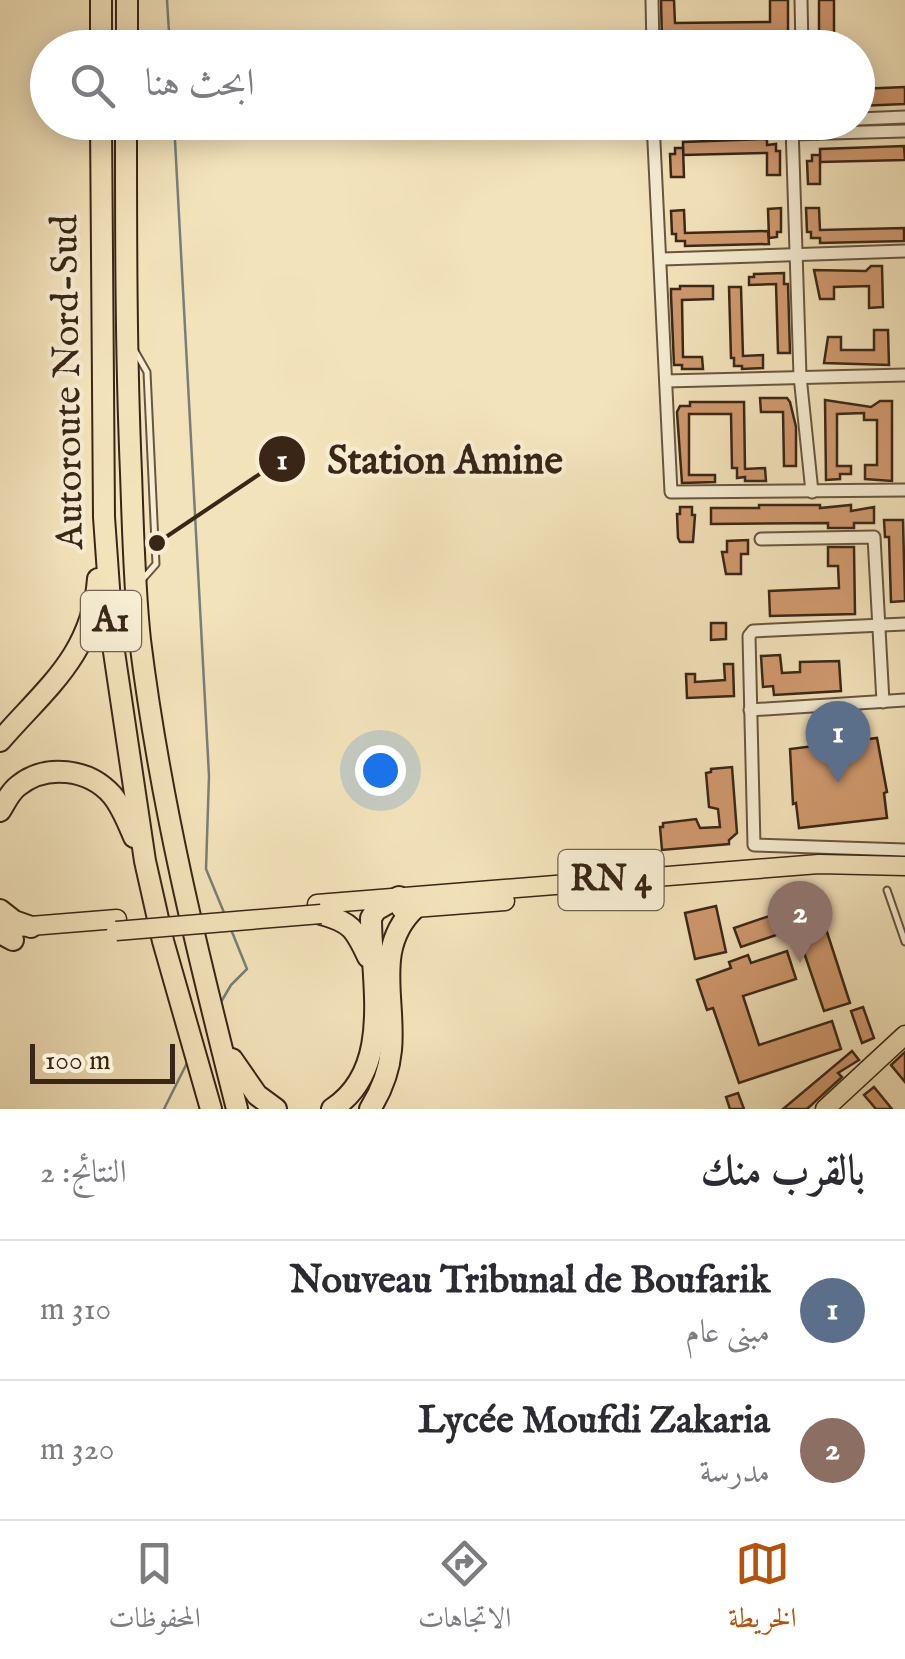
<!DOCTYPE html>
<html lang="ar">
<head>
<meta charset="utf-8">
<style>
  :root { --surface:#fff; --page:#f7f7f7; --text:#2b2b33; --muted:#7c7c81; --line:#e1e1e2; --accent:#b45309 }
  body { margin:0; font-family:"IM FELL English",Amiri,serif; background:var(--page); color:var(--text); direction:rtl }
  .scale { position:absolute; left:30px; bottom:25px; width:145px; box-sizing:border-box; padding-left:10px; border:5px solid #392616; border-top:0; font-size:28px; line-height:35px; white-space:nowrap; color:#392616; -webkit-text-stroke:8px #f7edd3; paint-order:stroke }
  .you { position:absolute; left:380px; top:770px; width:35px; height:35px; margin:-25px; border:8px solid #fff; border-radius:50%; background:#1a73e8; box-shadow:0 0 0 15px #1a73e833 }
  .badge { display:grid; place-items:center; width:65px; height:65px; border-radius:50%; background:var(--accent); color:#fff; font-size:32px; font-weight:700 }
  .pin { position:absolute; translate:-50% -82px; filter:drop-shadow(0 2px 5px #0008) }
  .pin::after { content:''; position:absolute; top:52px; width:35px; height:30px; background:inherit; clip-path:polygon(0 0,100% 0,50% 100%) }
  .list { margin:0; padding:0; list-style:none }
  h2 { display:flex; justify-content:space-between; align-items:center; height:130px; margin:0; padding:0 40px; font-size:42px }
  h2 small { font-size:32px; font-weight:400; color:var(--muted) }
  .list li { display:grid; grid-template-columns:65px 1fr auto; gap:30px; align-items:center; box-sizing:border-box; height:140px; padding:0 40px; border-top:2px solid var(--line) }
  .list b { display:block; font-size:38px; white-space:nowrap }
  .list p { margin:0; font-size:32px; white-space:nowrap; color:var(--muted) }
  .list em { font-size:32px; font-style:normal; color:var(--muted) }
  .icon { flex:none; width:55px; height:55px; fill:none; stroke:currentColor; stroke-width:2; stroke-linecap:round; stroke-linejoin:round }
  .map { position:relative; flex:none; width:905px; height:1109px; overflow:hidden; direction:ltr }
  .search { position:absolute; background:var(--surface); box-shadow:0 5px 25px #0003; left:30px; right:30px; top:30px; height:110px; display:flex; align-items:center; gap:25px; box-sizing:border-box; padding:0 35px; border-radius:55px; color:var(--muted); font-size:38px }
  .sheet { height:410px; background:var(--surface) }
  nav { display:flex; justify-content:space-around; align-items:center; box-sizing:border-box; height:140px; border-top:2px solid var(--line); background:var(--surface); font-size:28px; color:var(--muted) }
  nav a { display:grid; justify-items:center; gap:5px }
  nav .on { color:var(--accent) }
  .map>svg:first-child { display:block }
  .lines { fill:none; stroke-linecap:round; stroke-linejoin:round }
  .stream { stroke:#777f79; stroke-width:2.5 }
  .building { fill:#d0996e; stroke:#392616; stroke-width:2.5 }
  .service-casing { stroke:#68553f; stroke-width:9 }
  .minor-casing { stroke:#68553f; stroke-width:15 }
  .primary-casing { stroke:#392616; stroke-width:21 }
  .trunk-casing { stroke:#392616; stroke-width:21 }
  .motorway-casing { stroke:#392616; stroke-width:24 }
  .service { stroke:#f7edd3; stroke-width:5 }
  .minor { stroke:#f7edd3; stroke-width:11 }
  .primary { stroke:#f3e3bb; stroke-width:18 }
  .trunk { stroke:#f3e3bb; stroke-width:18 }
  .motorway { stroke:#f3e3bb; stroke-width:20 }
  .trunk-bridge-casing { stroke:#392616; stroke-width:21; stroke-linecap:butt }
  .trunk-bridge { stroke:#f3e3bb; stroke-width:18 }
  .labels { text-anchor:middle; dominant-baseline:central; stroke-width:8; stroke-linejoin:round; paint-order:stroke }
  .shield { fill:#f7edd3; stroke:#72624f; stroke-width:2.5 }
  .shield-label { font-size:35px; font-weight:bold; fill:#392616 }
  .street-label { font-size:38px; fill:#392616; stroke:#f7edd3 }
  .leader { fill:none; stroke:#392616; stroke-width:4 }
  .callout-dot { fill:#392616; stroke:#f7edd3; stroke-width:4 }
  .mark-label { font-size:30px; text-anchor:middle; font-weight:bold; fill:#fff }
  .callout-label { font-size:40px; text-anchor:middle; font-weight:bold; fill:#392616; stroke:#f7edd3; stroke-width:8; stroke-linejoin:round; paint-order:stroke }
</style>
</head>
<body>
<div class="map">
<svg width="905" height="1109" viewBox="0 0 905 1109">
  <rect width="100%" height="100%" fill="#f3e3bb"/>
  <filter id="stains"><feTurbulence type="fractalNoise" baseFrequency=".002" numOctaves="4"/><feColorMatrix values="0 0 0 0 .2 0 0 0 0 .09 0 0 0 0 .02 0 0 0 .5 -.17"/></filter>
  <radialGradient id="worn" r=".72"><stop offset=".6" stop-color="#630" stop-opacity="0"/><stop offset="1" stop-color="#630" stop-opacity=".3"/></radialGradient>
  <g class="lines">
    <g class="stream">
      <polyline points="167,0 170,48"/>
      <polyline points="174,122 209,776 206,869 225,915"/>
      <polyline points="221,1002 231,985 247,969 230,927"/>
      <polyline points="164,1109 188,1061"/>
    </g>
  </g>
  <g class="building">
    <polygon points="661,0 674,0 675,23 770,22 770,0 788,0 788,48 745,48 745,39 662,41"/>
    <rect x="819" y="0" width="15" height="35"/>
    <polygon points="905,87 905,104 858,106 858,89"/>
    <polygon points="767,139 767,145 776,144 776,151 780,151 780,175 767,175 767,153 683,155 683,142"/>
    <polygon points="904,146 905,160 820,162 820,149"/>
    <polygon points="675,148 683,148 684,177 671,177 670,154 675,154"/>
    <polygon points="812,155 820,155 820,184 808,184 807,161 812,161"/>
    <polygon points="781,208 781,232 777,232 777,237 769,238 768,209"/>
    <polygon points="806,208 819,208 820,230 904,228 904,241 820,243 820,238 811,238 811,232 807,232"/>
    <polygon points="684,210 685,233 768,231 769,244 685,246 685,241 676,241 676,234 672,234 671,211"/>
    <polygon points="871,266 882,266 883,307 869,308 869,286 834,287 834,299 820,299 814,270 866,271"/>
    <polygon points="784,273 784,284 788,284 790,353 778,353 776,284 749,285 749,277 754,277 754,274"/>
    <polygon points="680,286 713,286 713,299 682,300 683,357 702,357 703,369 682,369 682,365 674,365 671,295 671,289 680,289"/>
    <polygon points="729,287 741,287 743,356 763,355 763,368 742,369 742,366 734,366 734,358 731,358"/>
    <polygon points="874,330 888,330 889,365 824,363 828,337 841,337 841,350 874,350"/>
    <polygon points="760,398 787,398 790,402 796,427 796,466 784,466 783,412 761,412"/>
    <polygon points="825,400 871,407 880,401 892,401 892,481 865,479 865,465 877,465 877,420 864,420 864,413 837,414 837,466 851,466 851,474 840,474 840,479 826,480"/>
    <polygon points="690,402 744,402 745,469 765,468 766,481 745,481 745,477 737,478 737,468 732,468 731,414 689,414 689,475 715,475 715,482 682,483 677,412 680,406 690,406"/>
    <polygon points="759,505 820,505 820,508 851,505 851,511 874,507 874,523 854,523 854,528 828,528 828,523 711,524 711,508 759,508"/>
    <polygon points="680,507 692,507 692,515 695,515 693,542 680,542 678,538 677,514 680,514"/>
    <polygon points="884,520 903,520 905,601 891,602 889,537 885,537"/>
    <polygon points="748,540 748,554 741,554 741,574 726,574 722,552 727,552 727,541"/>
    <polygon points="828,547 854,547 855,614 770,616 769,591 839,588 838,566 828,566"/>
    <polygon points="711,623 726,623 726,639 711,640"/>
    <polygon points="780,655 782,673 800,672 800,662 839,661 841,691 774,695 773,686 763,687 761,656"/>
    <polygon points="724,664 733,664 734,696 687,698 686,674 695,674 695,682 725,680"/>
    <polygon points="877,738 887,792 884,793 887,818 799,828 796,803 793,804 790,749"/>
    <polygon points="732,767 737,833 729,840 729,844 662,850 660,827 663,827 663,823 696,819 700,828 720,827 718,809 709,807 706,773 711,772 711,769"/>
    <polygon points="716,906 726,952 695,959 685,913"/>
    <polygon points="781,912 788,931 741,947 734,928"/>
    <polygon points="826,929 850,1003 824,1011 799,938"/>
    <polygon points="787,951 796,979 743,996 759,1045 832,1021 841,1049 739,1083 713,1008 707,1010 697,980 731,968 729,962 748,955 751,963"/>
    <polygon points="863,1007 874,1038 862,1043 851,1011"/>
    <polygon points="852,1051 859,1060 838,1073 842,1077 807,1109 783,1109"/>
    <polygon points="905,1052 905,1082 891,1065"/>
    <polygon points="874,1087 892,1109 876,1109 864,1095"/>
    <polygon points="738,1093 744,1109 730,1109 726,1097"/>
  </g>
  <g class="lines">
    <g class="service-casing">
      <g id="service">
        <polyline points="135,351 147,372 156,564 141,581"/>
        <polyline points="887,890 905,942"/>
      </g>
    </g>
    <g class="minor-casing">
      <g id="minor">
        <polyline points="652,0 653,48"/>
        <polyline points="801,0 802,48"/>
        <polyline points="858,119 905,117"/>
        <polyline points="653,122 671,492 905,490"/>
        <polyline points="792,126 800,376 812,492"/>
        <polyline points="653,128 804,126"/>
        <polyline points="792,134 905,131"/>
        <polyline points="662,259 905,251"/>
        <polyline points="666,381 905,375"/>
        <polyline points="761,539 874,537 883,702"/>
        <polyline points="905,624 753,631 749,636 754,845 905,850"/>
        <polyline points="750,710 905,700"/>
      </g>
    </g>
    <g class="primary-casing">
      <polyline id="primary" points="825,1109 905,1035"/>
    </g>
    <g class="trunk-casing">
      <g id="trunk">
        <polyline points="317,904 819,864 905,866"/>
        <polyline points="401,909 505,901"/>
        <polyline points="18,927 117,919"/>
      </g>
    </g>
    <g class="motorway-casing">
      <g id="motorway">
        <polyline points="101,0 101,48"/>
        <polyline points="127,48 127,0"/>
        <polyline points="101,122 104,517 113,645 145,861 163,941 211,1109"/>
        <path d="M126,122C126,239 126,356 131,473C133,528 134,584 140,640C160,802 197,951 237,1109"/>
        <path d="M0,741C46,688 92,655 98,579"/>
        <path d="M0,811C5,803 10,792 18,786C46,763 89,769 112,795C122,807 128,823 134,837"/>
        <polyline points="0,910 14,921 31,927"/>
        <path d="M321,914C351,922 355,929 368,957"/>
        <polyline points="0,933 13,940"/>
        <polyline points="232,1059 257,1095 276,1109"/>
        <path d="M332,1109C394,1069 371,982 371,918L376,910L399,897"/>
        <path d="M370,1109C382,1090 389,1072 391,1050C396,999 373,948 415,908"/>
      </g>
    </g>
    <use href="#service" class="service"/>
    <use href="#minor" class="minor"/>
    <use href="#primary" class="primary"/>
    <use href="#trunk" class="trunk"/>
    <use href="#motorway" class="motorway"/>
    <g class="trunk-bridge-casing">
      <polyline id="trunk-bridge" points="116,931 321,914"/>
    </g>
    <use href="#trunk-bridge" class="trunk-bridge"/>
  </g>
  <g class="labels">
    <g class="shield">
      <rect x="81" y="591" width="60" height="60" rx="8"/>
      <rect x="558.5" y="850" width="105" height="60" rx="8"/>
    </g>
    <g class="shield-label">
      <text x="111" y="621">A1</text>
      <text x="611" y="880">RN 4</text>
    </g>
    <g class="street-label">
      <text transform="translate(69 382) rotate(-91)">Autoroute Nord-Sud</text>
    </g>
  </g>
  <path class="leader" d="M157 543L282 459"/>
  <g class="callout-dot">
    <circle cx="157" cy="543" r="10"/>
    <circle cx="282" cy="459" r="25"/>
  </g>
  <g class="mark-label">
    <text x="282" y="469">1</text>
  </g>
  <g class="callout-label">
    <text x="445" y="473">Station Amine</text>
  </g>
  <rect width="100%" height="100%" filter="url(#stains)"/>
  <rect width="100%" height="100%" fill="url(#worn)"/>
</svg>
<div class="scale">100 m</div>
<div class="you"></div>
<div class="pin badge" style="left:838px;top:783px;background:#5c6f8a">1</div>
<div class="pin badge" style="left:800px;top:963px;background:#8d6e63">2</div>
<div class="search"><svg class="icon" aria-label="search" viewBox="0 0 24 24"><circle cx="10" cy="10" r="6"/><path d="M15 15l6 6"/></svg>ابحث هنا</div>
</div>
<section class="sheet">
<h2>بالقرب منك<small>النتائج: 2</small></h2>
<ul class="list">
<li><span class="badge" style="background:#5c6f8a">1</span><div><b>Nouveau Tribunal de Boufarik</b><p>مبنى عام</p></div><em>310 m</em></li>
<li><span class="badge" style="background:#8d6e63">2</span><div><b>Lycée Moufdi Zakaria</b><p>مدرسة</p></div><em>320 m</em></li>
</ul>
</section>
<nav>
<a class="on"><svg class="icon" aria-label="map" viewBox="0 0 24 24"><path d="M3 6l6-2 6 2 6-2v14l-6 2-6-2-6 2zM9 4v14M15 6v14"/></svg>الخريطة</a>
<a><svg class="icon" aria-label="directions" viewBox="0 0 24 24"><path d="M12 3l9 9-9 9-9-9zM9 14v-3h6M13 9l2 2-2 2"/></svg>الاتجاهات</a>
<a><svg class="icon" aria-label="saved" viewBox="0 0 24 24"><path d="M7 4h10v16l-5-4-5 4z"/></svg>المحفوظات</a>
</nav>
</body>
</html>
